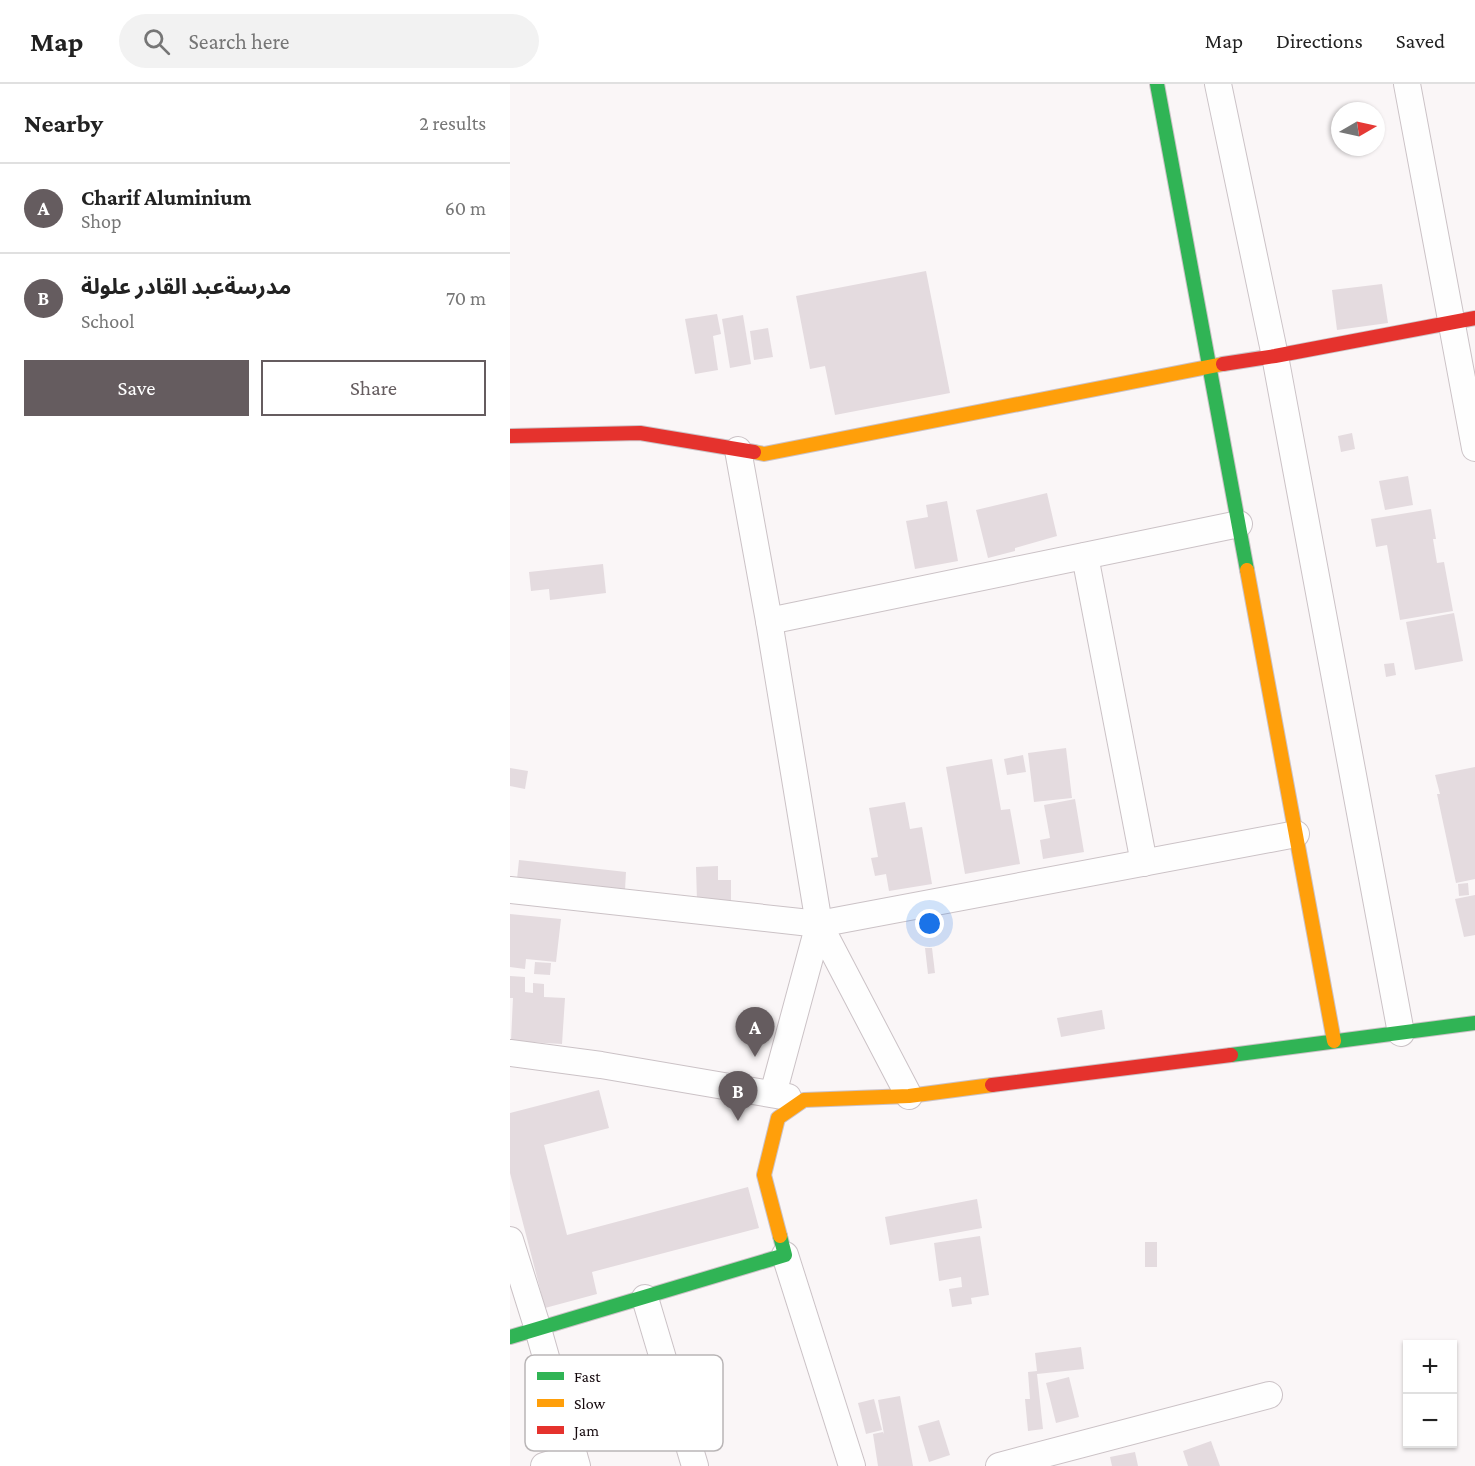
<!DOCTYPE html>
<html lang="en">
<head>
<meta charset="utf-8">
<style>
  :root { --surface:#fff; --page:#f2f2f2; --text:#222; --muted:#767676; --line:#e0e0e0; --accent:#655c5f }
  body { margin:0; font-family:"Crimson Pro","Noto Sans Arabic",serif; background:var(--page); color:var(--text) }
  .controls { position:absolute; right:18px; bottom:18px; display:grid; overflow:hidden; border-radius:0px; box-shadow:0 2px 4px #0004 }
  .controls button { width:54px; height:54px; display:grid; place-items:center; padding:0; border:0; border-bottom:2px solid var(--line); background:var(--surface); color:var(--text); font:30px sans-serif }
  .compass { position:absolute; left:821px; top:18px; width:54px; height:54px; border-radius:50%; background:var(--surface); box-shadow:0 2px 4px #0004; rotate:81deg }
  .you { position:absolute; left:420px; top:840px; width:21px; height:21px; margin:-15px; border:4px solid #fff; border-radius:50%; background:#1a73e8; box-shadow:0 0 0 9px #1a73e833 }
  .badge { display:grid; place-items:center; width:39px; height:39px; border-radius:50%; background:var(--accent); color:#fff; font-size:20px; font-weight:700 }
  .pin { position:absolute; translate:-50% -50px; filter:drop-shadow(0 2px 3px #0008) }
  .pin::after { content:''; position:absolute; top:32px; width:21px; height:18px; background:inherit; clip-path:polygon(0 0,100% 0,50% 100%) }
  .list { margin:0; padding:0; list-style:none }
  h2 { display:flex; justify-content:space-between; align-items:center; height:78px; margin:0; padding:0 24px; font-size:26px }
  h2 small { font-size:20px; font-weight:400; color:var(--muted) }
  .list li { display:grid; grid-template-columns:39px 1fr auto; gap:18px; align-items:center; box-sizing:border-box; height:90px; padding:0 24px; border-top:2px solid var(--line) }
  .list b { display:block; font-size:22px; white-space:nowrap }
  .list p { margin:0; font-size:20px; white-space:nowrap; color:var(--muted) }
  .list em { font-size:20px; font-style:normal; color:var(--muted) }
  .actions { display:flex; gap:12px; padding:18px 24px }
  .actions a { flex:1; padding:14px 0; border:2px solid var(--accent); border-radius:0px; text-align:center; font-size:21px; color:var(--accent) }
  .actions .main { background:var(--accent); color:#fff }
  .icon { flex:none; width:33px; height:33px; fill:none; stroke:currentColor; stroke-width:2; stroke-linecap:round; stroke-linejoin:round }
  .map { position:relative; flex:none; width:965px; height:1382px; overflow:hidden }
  header { display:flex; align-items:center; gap:36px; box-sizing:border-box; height:84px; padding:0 30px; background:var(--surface); border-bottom:2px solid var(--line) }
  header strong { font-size:28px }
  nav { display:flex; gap:33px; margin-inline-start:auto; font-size:21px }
  .search { width:420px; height:54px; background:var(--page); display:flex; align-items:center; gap:15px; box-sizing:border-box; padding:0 21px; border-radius:33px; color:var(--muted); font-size:22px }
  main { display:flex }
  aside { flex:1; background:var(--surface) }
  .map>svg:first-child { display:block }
  .building { fill:#e4dbdf }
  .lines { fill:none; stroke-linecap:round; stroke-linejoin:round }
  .street-casing { stroke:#cbc2c6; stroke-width:28 }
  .fast-casing { stroke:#cbc2c6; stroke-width:16 }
  .slow-casing { stroke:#cbc2c6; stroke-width:16 }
  .jam-casing { stroke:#cbc2c6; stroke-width:16 }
  .street { stroke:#fefefe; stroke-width:26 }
  .fast { stroke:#30b455; stroke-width:14 }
  .slow { stroke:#ff9f0a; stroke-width:14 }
  .jam { stroke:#e5322d; stroke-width:14 }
  .key { fill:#fff; stroke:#b9b5b6; stroke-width:1.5 }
  .key-label { font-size:16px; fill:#15090d }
</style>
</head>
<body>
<header>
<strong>Map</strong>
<div class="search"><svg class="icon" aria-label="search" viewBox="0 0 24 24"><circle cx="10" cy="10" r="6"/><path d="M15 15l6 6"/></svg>Search here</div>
<nav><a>Map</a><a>Directions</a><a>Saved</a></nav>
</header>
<main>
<aside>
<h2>Nearby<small>2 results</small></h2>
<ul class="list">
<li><span class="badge">A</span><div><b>Charif Aluminium</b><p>Shop</p></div><em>60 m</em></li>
<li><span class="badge">B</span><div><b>مدرسةعبد القادر علولة</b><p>School</p></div><em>70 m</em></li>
</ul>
<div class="actions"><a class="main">Save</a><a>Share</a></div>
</aside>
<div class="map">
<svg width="965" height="1382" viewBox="0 0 965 1382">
  <rect width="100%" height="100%" fill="#faf6f7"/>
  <g class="building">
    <polygon points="416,187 440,309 325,331 315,282 300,285 286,212"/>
    <polygon points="872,200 878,239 827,246 822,206"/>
    <polygon points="207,230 211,250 203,252 208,286 185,290 175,235"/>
    <polygon points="233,231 241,280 220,284 212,235"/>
    <polygon points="258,244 263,273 244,276 240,247"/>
    <polygon points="842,349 845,365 831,368 828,352"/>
    <polygon points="898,392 903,421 875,426 869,397"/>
    <polygon points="537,409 547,452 505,464 505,467 478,474 466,426"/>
    <polygon points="437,417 448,477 405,485 396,437 418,433 416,421"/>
    <polygon points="921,425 926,455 923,455 927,479 934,478 943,527 890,536 877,461 866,463 861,435"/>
    <polygon points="93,480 96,509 40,516 39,505 21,507 19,488"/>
    <polygon points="944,529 953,577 905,586 896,538"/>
    <polygon points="884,579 886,591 876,593 874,580"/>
    <polygon points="556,664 562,714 524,718 518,669"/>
    <polygon points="513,671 516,688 497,691 494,675"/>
    <polygon points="482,675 491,726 500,725 510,780 455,790 436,683"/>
    <polygon points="965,683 965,795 946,799 927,710 930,710 925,691"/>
    <polygon points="0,684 18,687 15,705 0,702"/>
    <polygon points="565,715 574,768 533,775 530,756 540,754 534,721"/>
    <polygon points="395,718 400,745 412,743 422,800 379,807 376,790 365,792 361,774 368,773 359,724"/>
    <polygon points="9,776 116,788 115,806 7,795"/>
    <polygon points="208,782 208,796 221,796 221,817 187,817 186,783"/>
    <polygon points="958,799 959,811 949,812 948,800"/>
    <polygon points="965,811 965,851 954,853 945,815"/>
    <polygon points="0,830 51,835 46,878 16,875 15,885 0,883"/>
    <polygon points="415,864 422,864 425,889 418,890"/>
    <polygon points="25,878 41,879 40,891 24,890"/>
    <polygon points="0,892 15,893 15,908 23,909 23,899 34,900 34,913 55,914 52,960 1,957 3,914 0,914"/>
    <polygon points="592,926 595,945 551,953 547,934"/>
    <polygon points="89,1006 99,1044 34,1061 57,1151 238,1103 249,1144 82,1188 87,1210 35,1224 0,1089 0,1029"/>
    <polygon points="467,1115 472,1144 380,1161 375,1133"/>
    <polygon points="470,1152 479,1211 461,1214 462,1220 442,1223 439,1205 452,1203 451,1193 429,1197 424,1159"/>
    <rect x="635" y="1158" width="12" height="25"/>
    <polygon points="571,1263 574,1285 527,1290 533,1345 518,1347 515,1315 520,1315 518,1288 527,1287 525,1269"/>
    <polygon points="559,1293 569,1333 546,1339 536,1299"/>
    <polygon points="390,1312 403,1382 368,1382 363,1350 373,1348 374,1350 368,1316"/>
    <polygon points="364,1315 372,1346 356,1350 348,1319"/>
    <polygon points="429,1336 440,1371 419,1378 408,1342"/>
    <polygon points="701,1357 710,1382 678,1382 673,1367"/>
    <polygon points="625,1368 628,1382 602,1382 600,1373"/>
  </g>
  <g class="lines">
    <g class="street-casing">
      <g id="street">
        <polyline points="708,0 765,272 891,949"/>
        <polyline points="897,0 965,364"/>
        <polyline points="228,366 259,537 309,840"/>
        <polyline points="575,472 634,779"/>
        <polyline points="259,537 729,440"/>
        <polyline points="0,806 309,840 786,750"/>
        <polyline points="0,969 91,981 278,1013"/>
        <polyline points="263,1010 309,840 399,1012"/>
        <polyline points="0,1156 28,1245 67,1382"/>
        <polyline points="275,1171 342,1382"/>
        <polyline points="135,1214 185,1382"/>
        <polyline points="34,1382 64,1373"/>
        <polyline points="489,1382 759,1311"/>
      </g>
    </g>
    <g class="fast-casing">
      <g id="fast">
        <polyline points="647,0 737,486"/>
        <polyline points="721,971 965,939"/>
        <polyline points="0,1253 275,1171 270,1152"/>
      </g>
    </g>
    <g class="slow-casing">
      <g id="slow">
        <polyline points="244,368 254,370 713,280"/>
        <polyline points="737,486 824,957"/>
        <polyline points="270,1152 254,1091 268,1034 294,1016 399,1012 482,1001"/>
      </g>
    </g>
    <g class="jam-casing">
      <g id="jam">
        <polyline points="713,280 765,272 965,234"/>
        <polyline points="0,352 130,349 244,368"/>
        <polyline points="482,1001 721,971"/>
      </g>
    </g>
    <use href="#street" class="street"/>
    <use href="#fast" class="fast"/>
    <use href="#slow" class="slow"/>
    <use href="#jam" class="jam"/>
  </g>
  <rect x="15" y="1271" width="198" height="96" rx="9" class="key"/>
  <rect x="27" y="1288" width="27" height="8" fill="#30b455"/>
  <rect x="27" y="1315" width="27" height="8" fill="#ff9f0a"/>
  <rect x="27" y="1342" width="27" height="8" fill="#e5322d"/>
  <g class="key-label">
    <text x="64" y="1298">Fast</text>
    <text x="64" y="1325">Slow</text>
    <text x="64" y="1352">Jam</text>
  </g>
</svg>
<div class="controls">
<button>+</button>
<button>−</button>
</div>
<svg class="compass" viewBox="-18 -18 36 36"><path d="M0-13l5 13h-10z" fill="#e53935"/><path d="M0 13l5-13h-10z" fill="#767676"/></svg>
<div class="you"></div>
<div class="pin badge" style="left:245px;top:973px">A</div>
<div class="pin badge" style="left:228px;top:1037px">B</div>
</div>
</main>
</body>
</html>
